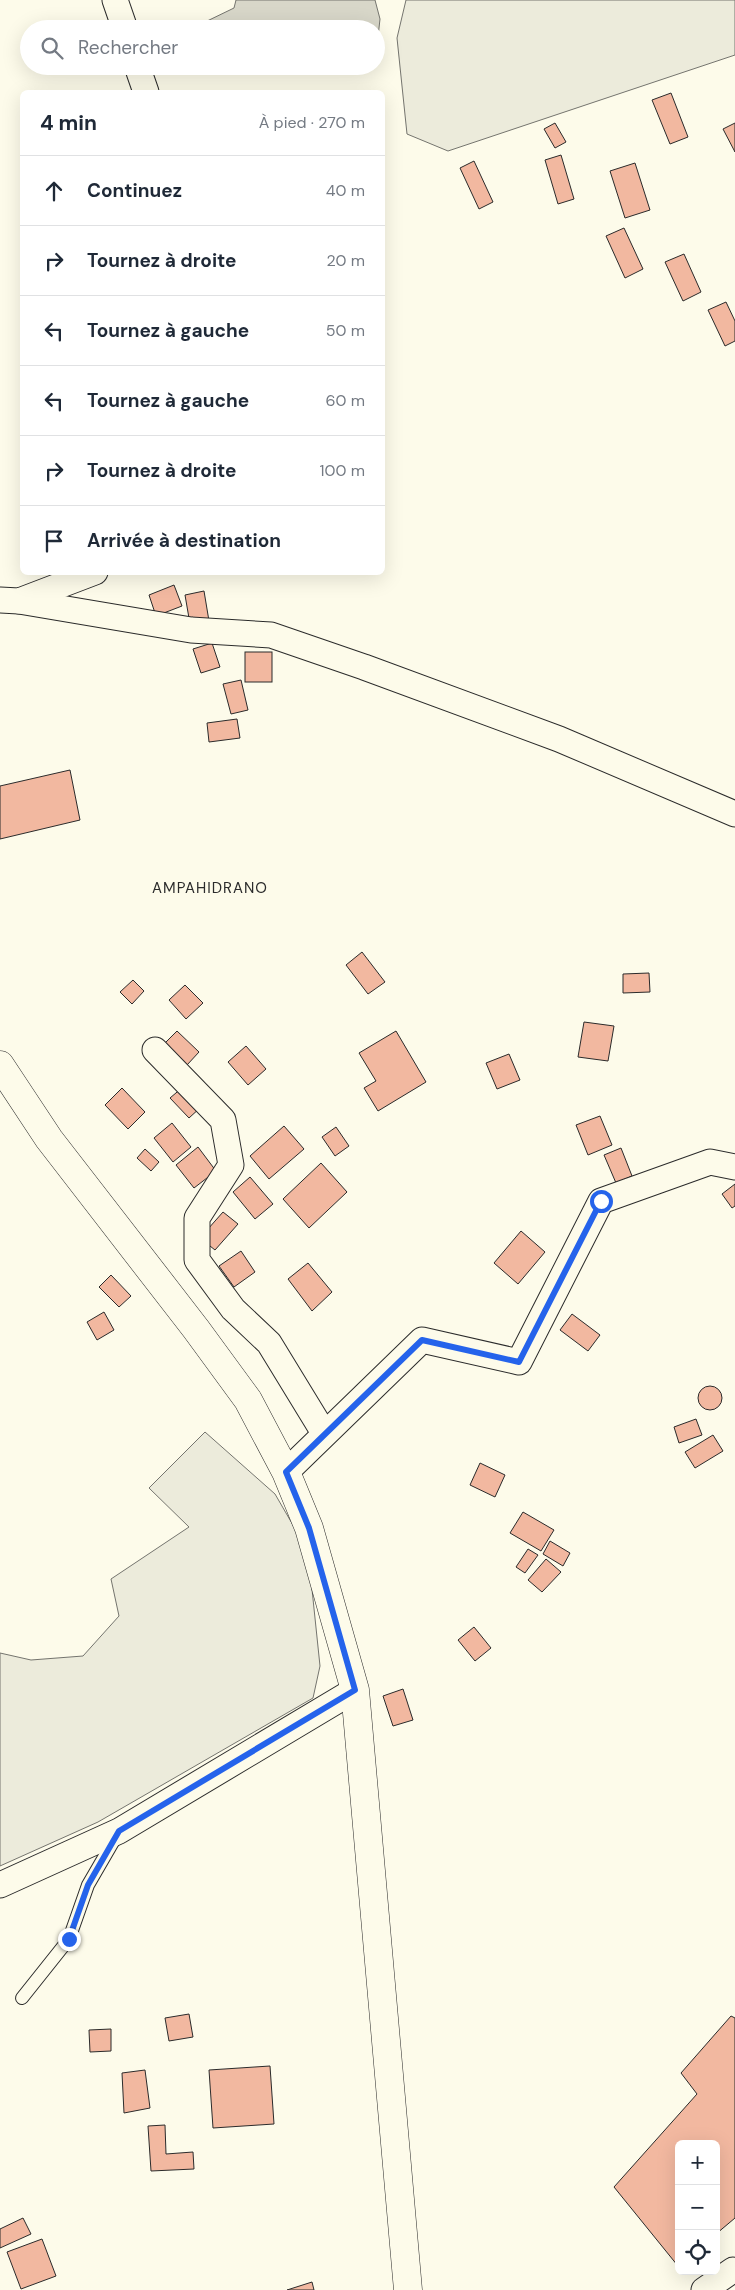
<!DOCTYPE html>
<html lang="fr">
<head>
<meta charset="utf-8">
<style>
  :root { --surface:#fff; --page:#f2f2f3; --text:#1f2937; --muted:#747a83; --line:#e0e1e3 }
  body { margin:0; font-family:"DM Sans",sans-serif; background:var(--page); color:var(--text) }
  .controls { position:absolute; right:15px; bottom:15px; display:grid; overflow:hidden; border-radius:8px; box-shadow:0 5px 20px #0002 }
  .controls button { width:45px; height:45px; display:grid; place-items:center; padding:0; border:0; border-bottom:1px solid var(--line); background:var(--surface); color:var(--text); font:25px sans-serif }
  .stop { position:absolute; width:15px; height:15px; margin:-11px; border:4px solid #2563eb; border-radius:50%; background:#fff }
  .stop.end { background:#2563eb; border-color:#fff; box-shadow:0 1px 5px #0008 }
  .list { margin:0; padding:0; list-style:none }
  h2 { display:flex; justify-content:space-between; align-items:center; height:65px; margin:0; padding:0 20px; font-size:21px }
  h2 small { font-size:16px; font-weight:400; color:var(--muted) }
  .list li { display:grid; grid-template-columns:32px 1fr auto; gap:15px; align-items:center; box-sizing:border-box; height:70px; padding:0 20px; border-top:1px solid var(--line) }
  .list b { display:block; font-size:19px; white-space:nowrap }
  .list em { font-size:16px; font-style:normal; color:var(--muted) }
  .icon { flex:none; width:28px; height:28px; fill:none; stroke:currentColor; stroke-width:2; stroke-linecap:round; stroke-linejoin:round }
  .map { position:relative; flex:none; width:735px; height:2290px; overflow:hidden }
  .search { position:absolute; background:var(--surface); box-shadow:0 5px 20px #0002; left:20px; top:20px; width:365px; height:55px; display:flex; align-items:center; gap:12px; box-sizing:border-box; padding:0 18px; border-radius:28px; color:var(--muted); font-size:19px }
  .panel { position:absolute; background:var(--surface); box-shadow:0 5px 20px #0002; left:20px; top:90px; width:365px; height:485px; border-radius:8px }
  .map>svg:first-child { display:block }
  .green { fill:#ecebdb; stroke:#74746e }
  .water { fill:#d8d7c9; stroke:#74746e }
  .building { fill:#f2b8a0; stroke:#2b2b2b }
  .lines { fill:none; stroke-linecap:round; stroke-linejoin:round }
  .service-casing { stroke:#2b2b2b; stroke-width:14 }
  .minor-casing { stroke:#2b2b2b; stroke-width:27 }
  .tertiary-casing { stroke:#2b2b2b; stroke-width:29 }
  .service { stroke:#fdfbea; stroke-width:12 }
  .minor { stroke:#fdfbea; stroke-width:25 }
  .tertiary { stroke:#fdfbea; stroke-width:28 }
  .route { stroke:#2563eb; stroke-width:6 }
  .labels { text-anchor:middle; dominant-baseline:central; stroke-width:4; stroke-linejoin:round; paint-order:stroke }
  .neighbourhood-label { font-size:15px; letter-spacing:1px; fill:#2b2b2b; stroke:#fdfbea }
</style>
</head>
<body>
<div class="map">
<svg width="735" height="2290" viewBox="0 0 735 2290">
  <rect width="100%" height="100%" fill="#fdfbea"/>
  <g class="green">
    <polygon points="406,0 735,0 735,55 448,151 407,134 397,38"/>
    <polygon points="205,1432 275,1494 308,1551 320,1666 313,1698 98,1822 0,1866 0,1653 31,1660 83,1656 119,1616 111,1579 189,1527 149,1488"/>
  </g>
  <polygon class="water" points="236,0 375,0 380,19 377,46 376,29 336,29 335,27 206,29 203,23 234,8"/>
  <g class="building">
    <polygon points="671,93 688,137 670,144 652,100"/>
    <polygon points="555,123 566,142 555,148 544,129"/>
    <polygon points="735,123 735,152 723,129"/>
    <polygon points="561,155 574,199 558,204 545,160"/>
    <polygon points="474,161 493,202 479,209 460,168"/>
    <polygon points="635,163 650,210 625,218 610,171"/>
    <polygon points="624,228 643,269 625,278 606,236"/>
    <polygon points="684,254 701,292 683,301 665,262"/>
    <polygon points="726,302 735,321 735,341 725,346 708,310"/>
    <polygon points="174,585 182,606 156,616 149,595"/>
    <polygon points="204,591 209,621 190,624 185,595"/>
    <polygon points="212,643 220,667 201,673 193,649"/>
    <rect x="245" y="652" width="27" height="30"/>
    <polygon points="241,680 248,710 231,714 223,684"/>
    <polygon points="237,719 240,738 209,742 207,723"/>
    <polygon points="70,770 80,820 0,839 0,786"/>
    <polygon points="362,952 385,982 368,994 346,965"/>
    <polygon points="649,973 650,992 623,993 623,974"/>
    <polygon points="133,980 144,991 132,1004 120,992"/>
    <polygon points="185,985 203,1003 186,1019 169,1000"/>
    <polygon points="584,1022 614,1026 608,1061 578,1057"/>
    <polygon points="177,1031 199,1052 187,1065 164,1044"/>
    <polygon points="396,1031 426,1082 378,1111 364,1088 376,1081 359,1053"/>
    <polygon points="246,1046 266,1069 248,1085 228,1062"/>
    <polygon points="509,1054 520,1080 497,1089 486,1063"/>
    <polygon points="183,1087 201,1107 189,1118 170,1098"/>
    <polygon points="122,1088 145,1112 128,1129 105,1105"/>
    <polygon points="600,1116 612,1145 588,1155 576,1125"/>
    <polygon points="172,1123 191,1147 173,1162 154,1138"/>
    <polygon points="284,1126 304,1149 269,1179 250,1156"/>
    <polygon points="336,1127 349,1146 335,1156 322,1137"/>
    <polygon points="198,1147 216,1171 194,1188 176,1165"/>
    <polygon points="621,1148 632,1176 616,1183 604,1155"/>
    <polygon points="145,1149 159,1162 151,1171 137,1158"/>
    <polygon points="321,1163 347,1192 309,1228 283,1199"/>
    <polygon points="250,1177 273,1204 255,1219 233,1192"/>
    <polygon points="735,1184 735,1206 732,1208 722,1194"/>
    <polygon points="223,1212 238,1224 215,1250 200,1238"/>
    <polygon points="521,1231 545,1252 518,1284 494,1263"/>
    <polygon points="241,1251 255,1272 234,1287 219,1266"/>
    <polygon points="308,1263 332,1292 312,1311 288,1279"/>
    <polygon points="111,1275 131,1296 119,1307 99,1287"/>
    <polygon points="104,1312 114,1330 97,1340 87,1322"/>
    <polygon points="572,1314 600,1335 588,1351 560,1330"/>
    <circle cx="710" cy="1398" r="12"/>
    <polygon points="696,1419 702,1435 679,1443 674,1427"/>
    <polygon points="713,1435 723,1451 695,1468 685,1452"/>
    <polygon points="480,1463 505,1475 495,1497 470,1485"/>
    <polygon points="523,1512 554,1530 541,1551 510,1533"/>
    <polygon points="550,1541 570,1553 563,1566 543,1554"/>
    <polygon points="528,1549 538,1555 525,1573 516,1567"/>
    <polygon points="546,1559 561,1572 542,1592 528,1580"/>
    <polygon points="474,1627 491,1648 475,1661 458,1640"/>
    <polygon points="403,1689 413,1720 393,1726 383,1696"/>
    <polygon points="189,2014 193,2037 169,2041 165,2018"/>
    <polygon points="731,2016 735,2018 735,2218 716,2234 716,2144 679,2144 678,2266 614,2187 697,2094 681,2073"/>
    <polygon points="111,2029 111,2051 90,2052 89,2030"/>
    <polygon points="270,2066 274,2124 213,2128 209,2070"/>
    <polygon points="145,2070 150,2108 124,2113 122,2073"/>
    <polygon points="165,2125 166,2154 193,2152 194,2169 151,2171 148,2126"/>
    <polygon points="23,2218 31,2234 0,2248 0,2229"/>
    <polygon points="42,2239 56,2276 21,2289 7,2252"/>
    <polygon points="312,2282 314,2290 287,2290"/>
  </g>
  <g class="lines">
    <g class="service-casing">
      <polyline id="service" points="22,1998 69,1939 88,1885 117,1835"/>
    </g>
    <g class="minor-casing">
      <g id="minor">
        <polyline points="115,0 125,29"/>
        <polyline points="137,66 146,92"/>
        <polyline points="0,600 19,601 95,572"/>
        <polyline points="19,601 191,630 271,635 364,667 559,739 735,814"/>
        <polyline points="155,1050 223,1120 231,1165 197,1218 197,1260 233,1309 269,1343 324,1433"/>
        <polyline points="286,1472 422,1340 519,1362 601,1201 710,1162 735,1167"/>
        <polyline points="0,1885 119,1831 355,1690"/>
        <polyline points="704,2290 733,2270"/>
      </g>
    </g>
    <g class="tertiary-casing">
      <polyline id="tertiary" points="0,1065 49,1139 196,1329 248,1400 286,1472 309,1528 355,1690 408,2290"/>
    </g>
    <use href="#service" class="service"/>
    <use href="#minor" class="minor"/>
    <use href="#tertiary" class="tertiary"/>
  </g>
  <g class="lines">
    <polyline class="route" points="69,1939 88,1885 119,1831 355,1690 309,1528 286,1472 422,1340 519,1362 601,1201"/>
  </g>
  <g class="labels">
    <g class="neighbourhood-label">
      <text x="210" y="888">AMPAHIDRANO</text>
    </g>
  </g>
</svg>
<div class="controls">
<button>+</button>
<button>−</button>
<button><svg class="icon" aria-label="locate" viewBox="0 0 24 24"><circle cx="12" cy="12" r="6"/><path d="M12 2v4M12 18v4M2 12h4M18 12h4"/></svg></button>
</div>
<div class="stop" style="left:601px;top:1201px"></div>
<div class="stop end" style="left:69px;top:1939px"></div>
<div class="search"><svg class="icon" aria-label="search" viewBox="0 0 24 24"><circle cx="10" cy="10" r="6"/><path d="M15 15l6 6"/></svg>Rechercher</div>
<section class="panel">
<h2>4 min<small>À pied · 270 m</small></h2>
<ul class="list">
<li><svg class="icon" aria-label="ahead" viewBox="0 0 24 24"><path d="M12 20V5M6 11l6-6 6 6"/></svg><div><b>Continuez</b></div><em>40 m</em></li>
<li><svg class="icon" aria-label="right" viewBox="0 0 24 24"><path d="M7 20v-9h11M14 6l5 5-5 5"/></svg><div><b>Tournez à droite</b></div><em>20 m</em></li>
<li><svg class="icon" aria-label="left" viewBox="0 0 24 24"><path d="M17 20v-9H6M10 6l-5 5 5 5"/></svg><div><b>Tournez à gauche</b></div><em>50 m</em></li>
<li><svg class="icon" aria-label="left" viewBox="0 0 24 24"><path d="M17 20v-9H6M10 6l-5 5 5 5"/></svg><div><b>Tournez à gauche</b></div><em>60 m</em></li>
<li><svg class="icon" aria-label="right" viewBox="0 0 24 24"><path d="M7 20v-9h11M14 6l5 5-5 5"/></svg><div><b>Tournez à droite</b></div><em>100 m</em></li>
<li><svg class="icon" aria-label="arrive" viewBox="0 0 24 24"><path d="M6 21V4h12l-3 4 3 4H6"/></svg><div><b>Arrivée à destination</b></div></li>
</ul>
</section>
</div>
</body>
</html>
